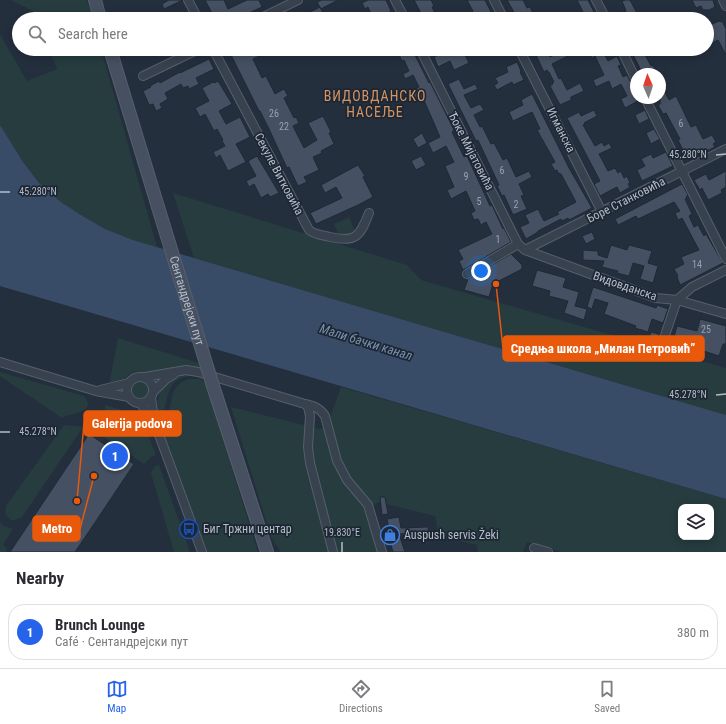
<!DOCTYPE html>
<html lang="en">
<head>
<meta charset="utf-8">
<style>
  :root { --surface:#fff; --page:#f2f2f3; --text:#2b2b33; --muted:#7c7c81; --line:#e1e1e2; --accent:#2563eb }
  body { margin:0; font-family:"Roboto Condensed",sans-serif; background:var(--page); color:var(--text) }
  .controls { position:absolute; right:12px; bottom:12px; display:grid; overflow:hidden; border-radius:8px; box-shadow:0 2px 10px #0003 }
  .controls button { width:36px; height:36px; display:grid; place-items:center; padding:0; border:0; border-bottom:1px solid var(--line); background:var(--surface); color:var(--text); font:20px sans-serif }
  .compass { position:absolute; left:630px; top:68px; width:36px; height:36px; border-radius:50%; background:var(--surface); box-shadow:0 2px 10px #0003; rotate:357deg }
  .you { position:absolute; left:481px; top:271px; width:14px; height:14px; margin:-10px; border:3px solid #fff; border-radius:50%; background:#1a73e8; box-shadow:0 0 0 6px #1a73e833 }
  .badge { display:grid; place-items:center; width:26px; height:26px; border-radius:50%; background:var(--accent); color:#fff; font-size:13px; font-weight:700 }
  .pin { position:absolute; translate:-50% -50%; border:2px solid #fff; box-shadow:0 1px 4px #0006 }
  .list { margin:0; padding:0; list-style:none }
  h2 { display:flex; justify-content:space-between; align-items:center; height:52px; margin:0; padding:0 16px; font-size:17px }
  h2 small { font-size:13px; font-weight:400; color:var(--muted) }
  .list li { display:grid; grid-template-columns:26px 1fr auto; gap:12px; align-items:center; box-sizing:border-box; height:56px; margin:0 8px 8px; padding:0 8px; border:1px solid var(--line); border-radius:16px }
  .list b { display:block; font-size:15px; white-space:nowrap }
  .list p { margin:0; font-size:13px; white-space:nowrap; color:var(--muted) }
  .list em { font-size:13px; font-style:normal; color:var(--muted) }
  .icon { flex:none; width:22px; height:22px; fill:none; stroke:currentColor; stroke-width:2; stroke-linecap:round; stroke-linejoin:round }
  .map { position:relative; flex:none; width:726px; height:552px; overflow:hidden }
  .search { position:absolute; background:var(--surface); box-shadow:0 2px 10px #0003; left:12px; right:12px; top:12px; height:44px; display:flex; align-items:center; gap:10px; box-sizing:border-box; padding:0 14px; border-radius:22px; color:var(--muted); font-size:15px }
  .sheet { height:116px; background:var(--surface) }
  nav { display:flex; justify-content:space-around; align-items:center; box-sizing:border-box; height:56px; border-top:1px solid var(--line); background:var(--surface); font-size:11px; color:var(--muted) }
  nav a { display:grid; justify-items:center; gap:2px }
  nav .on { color:var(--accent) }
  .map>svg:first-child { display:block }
  .green { fill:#263c3f; fill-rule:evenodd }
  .water { fill:#394c67 }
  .building { fill:#455162; stroke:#1f2835 }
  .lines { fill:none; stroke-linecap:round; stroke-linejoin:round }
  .minor-casing { stroke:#565f6c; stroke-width:10 }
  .secondary-casing { stroke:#565f6c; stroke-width:14 }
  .minor { stroke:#38414e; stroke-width:8 }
  .secondary { stroke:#465061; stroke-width:12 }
  .secondary-bridge-casing { stroke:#565f6c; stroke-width:14; stroke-linecap:butt }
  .secondary-bridge { stroke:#465061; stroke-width:12 }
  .ticks { fill:none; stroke:#b4bcc9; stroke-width:1.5 }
  .labels { text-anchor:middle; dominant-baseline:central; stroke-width:3.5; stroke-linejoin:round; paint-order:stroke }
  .number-label { font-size:10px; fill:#98a1af }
  .street-label { font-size:12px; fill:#b4bcc9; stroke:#1d2633 }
  .poi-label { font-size:12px; fill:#b4bcc9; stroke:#1d2633; text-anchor:start }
  .water-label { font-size:13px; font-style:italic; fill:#7c92b1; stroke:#1d2633 }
  .quarter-label { font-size:14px; letter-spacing:1px; fill:#d59563; stroke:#1d2633 }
  .ticks-label { font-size:10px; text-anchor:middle; fill:#b4bcc9; stroke:#1d2633; stroke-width:3.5; stroke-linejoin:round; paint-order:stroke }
  .leader { fill:none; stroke:#e8590c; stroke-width:1.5 }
  .callout-dot { fill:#e8590c; stroke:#1d2633; stroke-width:1.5 }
  .callout { fill:#e8590c; stroke:#e8590c; stroke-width:1.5 }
  .callout-label { font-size:13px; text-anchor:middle; font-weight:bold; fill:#fff }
</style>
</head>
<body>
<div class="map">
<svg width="726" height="552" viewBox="0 0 726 552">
  <rect width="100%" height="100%" fill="#242f3e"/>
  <g class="green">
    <polygon points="11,0 87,0 93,19 37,19 35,12"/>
    <polygon points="0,34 27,81 57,69 49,49 101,49 157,247 133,240 105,229 81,215 61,202 40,184 23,162 0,125"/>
    <polygon points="173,193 407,265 421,280 726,368 726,415 194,258"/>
    <polygon points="349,217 355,231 340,237 334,224"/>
    <polygon points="118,338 199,363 200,368 191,366 147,373 136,371 128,375 121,382 109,385"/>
    <path d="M0,372L84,396C98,412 70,413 62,418L0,376Z"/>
    <path d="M184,374L199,375C167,376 170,390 163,415L160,418L158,419C155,398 160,379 184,374Z"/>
    <path d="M189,379H200L205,382L258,552H205L159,423C178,413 163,386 189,379Z"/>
    <circle cx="141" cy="389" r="9"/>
    <path d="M341,387L726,499V552H562L527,542L523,552H478L477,545L439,537L435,516L378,502L367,511L379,552H281L271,537L231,407L320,429L327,426ZM681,507H711V537H681Z"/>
    <path d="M105,405L141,416L156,455L151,457L144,464L92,429C98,419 106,419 105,405Z"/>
    <polygon points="64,425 83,427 22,517 15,520 11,520 5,514 6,506"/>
    <polygon points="159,465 190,552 174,552 151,473 154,467"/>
    <polygon points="0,522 4,526 13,529 3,545 7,548 5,551 7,552 0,552"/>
  </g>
  <polygon class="water" points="0,125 23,162 40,184 61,202 81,215 105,229 133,240 726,415 726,499 0,286"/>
  <g class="building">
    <polygon points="169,0 183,0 164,9 162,4"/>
    <polygon points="205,0 224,0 228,9 247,0 259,0 262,7 236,19 215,19"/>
    <polygon points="322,0 338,0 321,9 317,2"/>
    <polygon points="368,0 386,0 391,11 390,11 393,19 373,19 368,7 365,9 362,3"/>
    <polygon points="414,0 431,0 434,6 432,7 438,19 424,19"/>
    <polygon points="467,0 485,0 492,14 482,19 470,19 468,14 473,11"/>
    <polygon points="507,0 523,0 527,8 530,7 536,19 509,19 509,17 515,14"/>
    <polygon points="577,0 588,0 595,14 586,18"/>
    <polygon points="625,0 630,0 640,19 611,19 611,18 626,11 622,1"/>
    <polygon points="692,0 713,0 715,7 709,10 703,10 701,6 696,8"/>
    <polygon points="320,7 326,19 314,19 310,12"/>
    <polygon points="719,21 720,22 722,21 726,29 726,55 718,40 707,46 707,32 711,30 708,26"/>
    <polygon points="228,49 249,49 251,52 257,49 273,49 253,59 262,78 266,76 275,94 284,89 288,96 284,98 294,118 296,117 299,123 293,126 304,148 317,140 308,123 323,116 331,132 329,133 334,144 321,151 322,153 313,157 319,170 304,177 307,182 298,186 289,167 287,168 269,129 260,111 259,111"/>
    <polygon points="406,49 410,49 412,54 414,53 429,83 430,82 454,130 452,132 464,157 467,156 490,206 492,205 503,229 504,228 511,242 463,270 459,261 463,259 458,250 492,234 486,222 481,225 478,219 474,220 471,213 475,211 466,191 451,199 447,190 454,187 445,166 454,162 446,146 433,153 428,143 440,137 423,98 415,102 410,92 419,87 413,75 405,79 403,74 409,71 404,60 402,61 398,53"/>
    <polygon points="439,49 462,49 469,63 454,70 450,61 438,67 434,57 441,54"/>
    <polygon points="543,49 546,49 550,57 565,49 569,49 572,54 552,64 559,79 561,78 567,90 580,83 584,91 571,97 571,100 560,105 550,86 553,84 552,83 554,82 549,72 548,72 547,70 544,72 535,53"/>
    <polygon points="590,49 602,49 608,61 617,56 621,65 618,66 623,77 627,75 636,92 636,98 640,98 640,100 625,108 621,99 627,96 621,84 612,89 609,81 596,87 593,80 604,75 595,56 592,58 589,51 590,51"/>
    <polygon points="630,49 642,49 651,66 653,65 657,74 643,74"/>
    <polygon points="209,59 214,69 196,78 199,84 189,89 188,86 183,88 181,84 165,93 168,99 160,104 162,108 156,111 153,104 149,105 143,91 151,87 150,86 159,81 160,83 180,72 180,73"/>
    <polygon points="517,62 521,71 520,72 524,80 513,85 512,82 497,90 494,85 498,83 495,78 508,72 506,67"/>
    <polygon points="459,79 464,89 475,84 478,89 464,95 471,108 480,104 484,110 474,115 480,127 482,126 491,144 494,143 503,160 507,158 516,177 529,171 532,177 519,184 524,195 521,196 527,209 513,215 504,195 502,196 497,186 499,185 478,140 476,141 448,84"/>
    <polygon points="218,81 232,104 219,111 226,124 240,117 250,137 236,144 246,162 228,171 220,155 216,158 213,152 225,146 222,141 223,140 217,129 214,131 205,114 200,117 195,108 209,101 202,88 213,82 214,83"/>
    <polygon points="660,82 669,100 676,96 691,127 696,125 703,139 712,135 716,142 713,144 715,147 688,160 678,140 680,139 666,113 663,114 658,105 660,104"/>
    <polygon points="532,94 569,168 592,208 569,220 568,218 562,221 561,219 538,231 538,232 526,239 520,227 529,223 525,215 538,209 544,221 559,214 557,212 576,202 561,174 558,173 557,170 555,171 551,164 555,162 537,130 540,129 532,112 513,121 509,112 523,105 521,100"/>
    <polygon points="594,110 597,116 584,123 585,124 583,125 595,146 602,142 604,146 609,143 612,148 599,154 608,171 615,168 618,173 621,171 624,178 627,176 630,183 628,184 630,187 620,193 617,187 600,196 594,184 600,181 567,118 579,112 581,116"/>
    <polygon points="645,110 649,119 639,124 635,115"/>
    <polygon points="654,129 660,139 651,144 646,133"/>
    <polygon points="422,133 427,143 418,148 413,139"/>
    <polygon points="666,152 673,166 642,181 637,170 645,166 641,159 651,154 653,158"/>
    <polygon points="257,156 279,193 270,197 268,194 261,198 254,184 249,187 246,181 256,176 248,161"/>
    <polygon points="421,156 426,165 416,170 411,161"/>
    <polygon points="358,165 365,176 363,177 373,197 358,205 316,224 310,213 342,198 336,187 325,193 321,185"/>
    <polygon points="726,171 726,187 721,190 722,193 708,200 702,188 700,190 694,180 706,174 709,180"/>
    <polygon points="682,184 688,195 686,197 687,199 685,199 692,214 689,216 694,227 698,225 704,236 706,234 723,263 680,285 677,277 678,276 674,269 684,264 681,257 699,250 682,218 678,220 675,213 680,211 674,202 638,219 636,216 618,225 615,219"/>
    <polygon points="592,232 595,239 586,244 582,236"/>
    <polygon points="611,245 627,250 629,245 652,251 648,263 658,266 653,283 640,279 644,266 633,263 629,276 617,273 618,271 602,267 604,261 583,260 583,250 598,251 598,255 607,258"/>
    <polygon points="511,254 522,265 522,269 493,284 489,297 464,290 468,279"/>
    <polygon points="537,270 566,278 563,287 579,292 575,306 587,309 584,320 564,313 568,301 549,296 550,291 532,286"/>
    <polygon points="593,287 656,308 657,305 668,309 663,323 652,319 648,332 635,328 636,326 604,314 608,303 595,299 592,309 587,307"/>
    <polygon points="700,319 726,326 726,344 723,344 719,356 673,341 677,326 697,331"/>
    <polygon points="651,332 659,334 656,344 648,341"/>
    <polygon points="89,434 134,464 90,530 75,552 10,552"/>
    <polygon points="380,497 385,497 388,514 382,515"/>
    <polygon points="399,517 401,528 428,527 429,537 417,538 417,533 399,534 405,552 393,552 387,531 389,530 387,519"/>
  </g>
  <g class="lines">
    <g class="minor-casing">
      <g id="minor">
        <polyline points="188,0 198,19"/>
        <polyline points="395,0 405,19"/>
        <polyline points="494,0 504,19"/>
        <polyline points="596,0 606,19"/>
        <polyline points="723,0 726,6"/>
        <polyline points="259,19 298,0"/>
        <path d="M213,49L309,230C315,235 323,235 330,237C356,243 360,236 369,213"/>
        <polyline points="420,49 518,244 525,250 656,298 677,300 726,314"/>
        <polyline points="519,49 602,212"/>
        <polyline points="621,49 636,80"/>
        <polyline points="143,76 199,49"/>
        <polyline points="645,98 726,259"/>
        <polyline points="525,250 726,149"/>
        <polyline points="467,274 518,244"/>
        <polyline points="661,347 677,300 692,287 726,270"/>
        <polyline points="0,362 96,391 129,397"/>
        <circle cx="140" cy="390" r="13"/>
        <polyline points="145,377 186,370 198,372 305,404 308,407 310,416 308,447 310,463 333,552"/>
        <polyline points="100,390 129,383"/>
        <polyline points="154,391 166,379 174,374"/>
        <polyline points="151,397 154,421 202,552"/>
        <polyline points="140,403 154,421"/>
        <path d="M305,404C314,406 320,408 325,416L337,461L347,480L368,505L382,552"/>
        <polyline points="534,548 548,552"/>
      </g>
    </g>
    <g class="secondary-casing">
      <g id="secondary">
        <polyline points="95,0 100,19"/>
        <polyline points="110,49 158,207"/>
        <polyline points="213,386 267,552"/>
      </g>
    </g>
    <use href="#minor" class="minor"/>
    <use href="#secondary" class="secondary"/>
    <g class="secondary-bridge-casing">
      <g id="secondary-bridge">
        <path id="s1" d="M158,207L213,386"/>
      </g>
    </g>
    <use href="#secondary-bridge" class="secondary-bridge"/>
  </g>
  <path class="ticks" d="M716,155L726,154M0,192H10M716,395L726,394M0,432H10M342,542V552"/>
  <defs>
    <g id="bus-ring" transform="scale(1)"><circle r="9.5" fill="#1d2633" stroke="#1a4fb4" stroke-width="1.5"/><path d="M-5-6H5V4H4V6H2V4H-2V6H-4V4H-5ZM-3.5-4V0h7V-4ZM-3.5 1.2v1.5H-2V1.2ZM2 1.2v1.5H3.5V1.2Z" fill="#1a4fb4"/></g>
    <g id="shop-ring" transform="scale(1)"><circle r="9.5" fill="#1d2633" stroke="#3f7fe0" stroke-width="1.5"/><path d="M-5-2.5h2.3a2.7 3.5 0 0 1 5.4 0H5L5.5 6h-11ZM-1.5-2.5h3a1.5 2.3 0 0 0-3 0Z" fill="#3f7fe0"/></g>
  </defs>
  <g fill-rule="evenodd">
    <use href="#bus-ring" x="189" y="529"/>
    <use href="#shop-ring" x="390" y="535"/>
  </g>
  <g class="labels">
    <g class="number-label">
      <text x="274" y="113">26</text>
      <text x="681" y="123">6</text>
      <text x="284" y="126">22</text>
      <text x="502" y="170">6</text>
      <text x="466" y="176">9</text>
      <text x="479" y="201">5</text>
      <text x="516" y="204">2</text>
      <text x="498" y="239">1</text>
      <text x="697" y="264">14</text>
      <text x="706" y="329">25</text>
    </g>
    <g class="street-label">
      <text transform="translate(561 130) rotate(63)">Игманска</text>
      <text transform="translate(471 151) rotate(63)">Ђоке Мијатовића</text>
      <text transform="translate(279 174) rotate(62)">Секуле Витковића</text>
      <text transform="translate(626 200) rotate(-27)">Боре Станковића</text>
      <text transform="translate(625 286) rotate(19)">Видовданска</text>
      <text stroke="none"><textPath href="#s1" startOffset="98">Сентандрејски пут</textPath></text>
    </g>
    <g class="poi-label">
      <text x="203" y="529">Биг Тржни центар</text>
      <text x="404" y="535">Auspush servis Žeki</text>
    </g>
    <g class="water-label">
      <text transform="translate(366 342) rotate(17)">Мали бачки канал</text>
    </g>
    <g class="quarter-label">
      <text x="375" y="96">ВИДОВДАНСКО<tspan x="375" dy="16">НАСЕЉЕ</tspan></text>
    </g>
  </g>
  <g class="ticks-label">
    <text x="688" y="158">45.280°N</text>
    <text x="38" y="195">45.280°N</text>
    <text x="688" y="398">45.278°N</text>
    <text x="38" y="435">45.278°N</text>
    <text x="342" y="536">19.830°E</text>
  </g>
  <path class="leader" d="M496 284L503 348M77 501L84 423M94 476L80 529"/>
  <g class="callout-dot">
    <circle cx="496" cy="284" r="4"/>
    <circle cx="77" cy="501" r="4"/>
    <circle cx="94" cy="476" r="4"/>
  </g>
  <g class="callout">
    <rect x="503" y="336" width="201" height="25" rx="4"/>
    <rect x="84" y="411" width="97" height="25" rx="4"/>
    <rect x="33" y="516" width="47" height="25" rx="4"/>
  </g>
  <g class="callout-label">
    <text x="603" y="353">Средња школа „Милан Петровић”</text>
    <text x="132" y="428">Galerija podova</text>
    <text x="57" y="533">Metro</text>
  </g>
</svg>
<div class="controls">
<button><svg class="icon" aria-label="layers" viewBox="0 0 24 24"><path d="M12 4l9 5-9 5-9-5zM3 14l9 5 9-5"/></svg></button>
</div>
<svg class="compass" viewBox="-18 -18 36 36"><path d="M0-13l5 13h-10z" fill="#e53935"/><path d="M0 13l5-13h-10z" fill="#7c7c81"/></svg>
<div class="you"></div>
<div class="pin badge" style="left:115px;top:456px">1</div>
<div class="search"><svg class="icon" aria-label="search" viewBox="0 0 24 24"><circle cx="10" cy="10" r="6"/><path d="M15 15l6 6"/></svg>Search here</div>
</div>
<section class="sheet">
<h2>Nearby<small></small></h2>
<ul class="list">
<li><span class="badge">1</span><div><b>Brunch Lounge</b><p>Café · Сентандрејски пут</p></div><em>380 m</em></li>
</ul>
</section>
<nav>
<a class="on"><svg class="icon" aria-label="map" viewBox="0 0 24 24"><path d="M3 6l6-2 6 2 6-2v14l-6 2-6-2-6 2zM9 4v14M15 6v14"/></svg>Map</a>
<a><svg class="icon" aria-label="directions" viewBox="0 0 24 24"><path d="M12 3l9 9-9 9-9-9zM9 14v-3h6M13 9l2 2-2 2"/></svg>Directions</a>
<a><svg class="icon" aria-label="saved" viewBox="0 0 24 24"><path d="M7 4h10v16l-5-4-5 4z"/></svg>Saved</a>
</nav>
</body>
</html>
